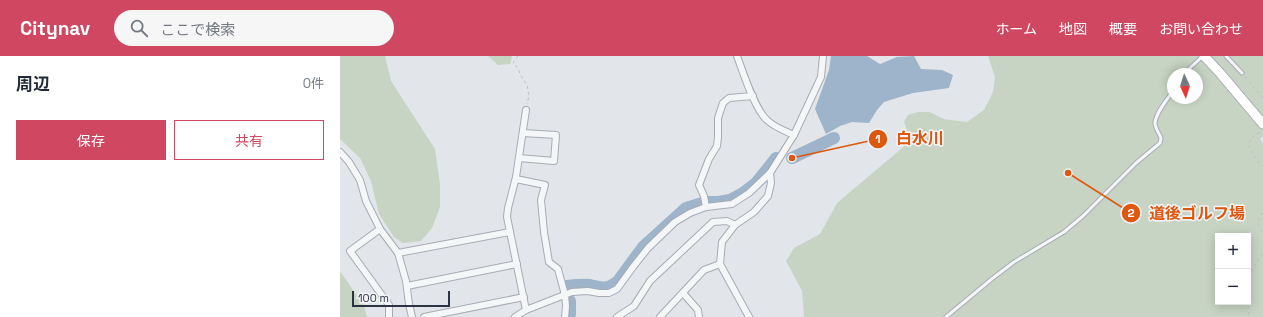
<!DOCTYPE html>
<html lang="ja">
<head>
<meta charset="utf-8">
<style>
  :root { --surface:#fff; --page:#f6f6f7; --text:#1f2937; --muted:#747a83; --line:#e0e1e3; --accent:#cf4760 }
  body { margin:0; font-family:"Space Grotesk","Noto Sans JP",sans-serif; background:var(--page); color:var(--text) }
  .controls { position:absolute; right:12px; bottom:12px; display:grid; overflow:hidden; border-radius:0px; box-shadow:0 2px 10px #0003 }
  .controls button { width:36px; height:36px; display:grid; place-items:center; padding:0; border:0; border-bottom:1px solid var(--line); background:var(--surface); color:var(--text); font:20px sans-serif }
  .compass { position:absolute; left:827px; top:12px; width:36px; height:36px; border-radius:50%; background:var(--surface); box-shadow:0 2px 10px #0003; rotate:176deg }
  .scale { position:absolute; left:12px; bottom:10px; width:98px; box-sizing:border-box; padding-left:4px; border:2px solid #2a3442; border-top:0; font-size:11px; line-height:14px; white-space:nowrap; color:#2a3442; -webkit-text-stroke:3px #f2f4f8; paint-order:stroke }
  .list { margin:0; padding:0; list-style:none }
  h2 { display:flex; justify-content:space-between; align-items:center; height:52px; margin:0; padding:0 16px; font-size:17px }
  h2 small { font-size:13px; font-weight:400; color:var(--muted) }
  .actions { display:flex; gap:8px; padding:12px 16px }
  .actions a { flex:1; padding:9px 0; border:1px solid var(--accent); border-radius:0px; text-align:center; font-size:14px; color:var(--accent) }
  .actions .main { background:var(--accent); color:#fff }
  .icon { flex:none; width:22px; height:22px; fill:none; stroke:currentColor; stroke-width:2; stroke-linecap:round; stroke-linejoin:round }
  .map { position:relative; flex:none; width:923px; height:261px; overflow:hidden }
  header { display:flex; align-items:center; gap:24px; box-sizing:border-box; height:56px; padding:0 20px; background:var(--accent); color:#fff }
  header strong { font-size:19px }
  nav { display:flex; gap:22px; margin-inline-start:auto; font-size:14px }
  .search { width:280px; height:36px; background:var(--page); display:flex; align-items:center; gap:10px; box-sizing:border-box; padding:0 14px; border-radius:22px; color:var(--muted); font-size:15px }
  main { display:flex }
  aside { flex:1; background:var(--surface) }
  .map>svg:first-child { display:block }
  .green { fill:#c8d4c3; fill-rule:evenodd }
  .water { fill:#9db4ca }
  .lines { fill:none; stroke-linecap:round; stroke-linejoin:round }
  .river { stroke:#9db4ca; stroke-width:12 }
  .lane-casing { stroke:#a7acb4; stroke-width:5 }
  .street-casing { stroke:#a7acb4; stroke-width:8 }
  .secondary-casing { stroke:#a7acb4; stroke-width:11 }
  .path { stroke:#bcc0c5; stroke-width:1; stroke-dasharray:3 3; stroke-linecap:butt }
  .lane { stroke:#f5f6f8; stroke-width:3 }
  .street { stroke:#f5f6f8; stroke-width:6 }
  .secondary { stroke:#fff; stroke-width:9 }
  .leader { fill:none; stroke:#de570f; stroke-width:1.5 }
  .callout-dot { fill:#de570f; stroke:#f2f4f8; stroke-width:1.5 }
  .mark-label { font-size:12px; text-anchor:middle; font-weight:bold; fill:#fff }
  .callout-label { font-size:16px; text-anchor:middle; font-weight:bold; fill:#de570f; stroke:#f2f4f8; stroke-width:3; stroke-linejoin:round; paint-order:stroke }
</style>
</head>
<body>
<header>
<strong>Citynav</strong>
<div class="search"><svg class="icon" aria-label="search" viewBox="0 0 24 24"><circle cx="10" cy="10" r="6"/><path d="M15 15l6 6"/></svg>ここで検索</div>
<nav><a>ホーム</a><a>地図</a><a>概要</a><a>お問い合わせ</a></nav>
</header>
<main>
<aside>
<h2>周辺<small>0件</small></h2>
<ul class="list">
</ul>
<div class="actions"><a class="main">保存</a><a>共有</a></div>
</aside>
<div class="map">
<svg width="923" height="261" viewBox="0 0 923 261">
  <rect width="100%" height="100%" fill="#e2e5ea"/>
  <g class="green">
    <polygon points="0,0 45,0 51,25 95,93 100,128 100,151 92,172 81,185 63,187 54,181 39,158 31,125 20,102 0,83"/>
    <polygon points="148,0 172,0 170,8 158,9"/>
    <path d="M648,0H923V80L920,83L923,87V261H464L462,235L446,205L454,192L480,178L497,147L567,88L568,77L564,66L568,59L578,56H590L604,63L627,66L644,54L653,36L655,21ZM833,18H857V42H833ZM878,180H908V246H878Z"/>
    <polygon points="0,215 24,250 27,261 0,261"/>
  </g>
  <polygon class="water" points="491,0 527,0 540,8 557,1 574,0 581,13 602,14 613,19 609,32 573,37 544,46 537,54 529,67 512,66 500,70 486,78 475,53 489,14"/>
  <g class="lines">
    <g class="river">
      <polyline points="452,102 494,82"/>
      <path d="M228,233L227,230C235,229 243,228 250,229C264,232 266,234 278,225L303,191L346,152L359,148L369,146H378L390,144L403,137L416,127L436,102"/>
      <polyline points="229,261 230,258 230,245"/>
    </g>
    <g class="lane-casing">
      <g id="lane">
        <polyline points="886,0 902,17"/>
        <polyline points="845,18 851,11 863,0"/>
        <path d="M606,261L653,222L674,206L724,176L743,160L796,107L820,87L821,82C819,77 815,72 815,67C816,56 827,44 833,35"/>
      </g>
    </g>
    <g class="street-casing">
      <g id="street">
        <path d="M397,0C403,16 415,54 427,64C434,71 445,75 454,79"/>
        <polyline points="186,54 176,121 168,152 167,161 186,254"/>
        <polyline points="0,96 9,106 20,124 26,145 40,173 58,197 66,225 69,248 72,261"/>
        <polyline points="179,102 214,105 216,79 183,77"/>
        <polyline points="176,123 205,129 201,144 204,176 209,206 218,213 225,239 226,250 225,261"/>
        <polyline points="366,151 364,140 359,129 369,103 377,90 378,81 378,62 383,47 389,42 413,40"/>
        <polyline points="40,173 10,195 49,249 49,261"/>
        <polyline points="58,197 170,176"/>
        <polyline points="67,230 177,208"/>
        <polyline points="343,237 358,254 359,261"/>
        <polyline points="84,261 184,241"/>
        <polyline points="175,261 186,254 232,236 248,235 259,237 269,237 277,233 293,211 308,192 335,166 350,157 366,151 392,148 409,137 430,117 454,79 481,21 483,0"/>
        <polyline points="277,261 294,250 310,225 373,166 387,165 395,169"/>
        <polyline points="320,261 364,214 380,208"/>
        <polyline points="409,261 380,208 382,186 395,169 414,156 428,140 431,127 430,117"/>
      </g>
    </g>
    <g class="secondary-casing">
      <polyline id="secondary" points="864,0 880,17 923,68"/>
    </g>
    <g class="path">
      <polyline points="178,0 173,7 178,12 180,18 187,29 189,40 187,48"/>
      <polyline points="905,21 923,42"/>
      <polyline points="919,76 911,83 908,88 914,100 923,111"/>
      <polyline points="923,157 918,165 918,170 923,177"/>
      <path d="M908,227C910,215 916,207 923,197"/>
      <polyline points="908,232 908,250 909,261"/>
    </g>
    <use href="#lane" class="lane"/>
    <use href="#street" class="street"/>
    <use href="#secondary" class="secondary"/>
  </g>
  <path class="leader" d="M452 102L538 83M728 117L791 157"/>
  <g class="callout-dot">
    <circle cx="452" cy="102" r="4"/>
    <circle cx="728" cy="117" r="4"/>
    <circle cx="538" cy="83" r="10"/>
    <circle cx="791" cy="157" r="10"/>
  </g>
  <g class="mark-label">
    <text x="538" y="87">1</text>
    <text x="791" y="161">2</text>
  </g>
  <g class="callout-label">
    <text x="580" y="88">白水川</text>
    <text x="857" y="163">道後ゴルフ場</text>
  </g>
</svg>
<div class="controls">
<button>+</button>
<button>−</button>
</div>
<svg class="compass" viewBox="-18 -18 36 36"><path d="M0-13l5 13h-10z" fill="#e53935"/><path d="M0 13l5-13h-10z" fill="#747a83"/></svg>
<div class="scale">100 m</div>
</div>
</main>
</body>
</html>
